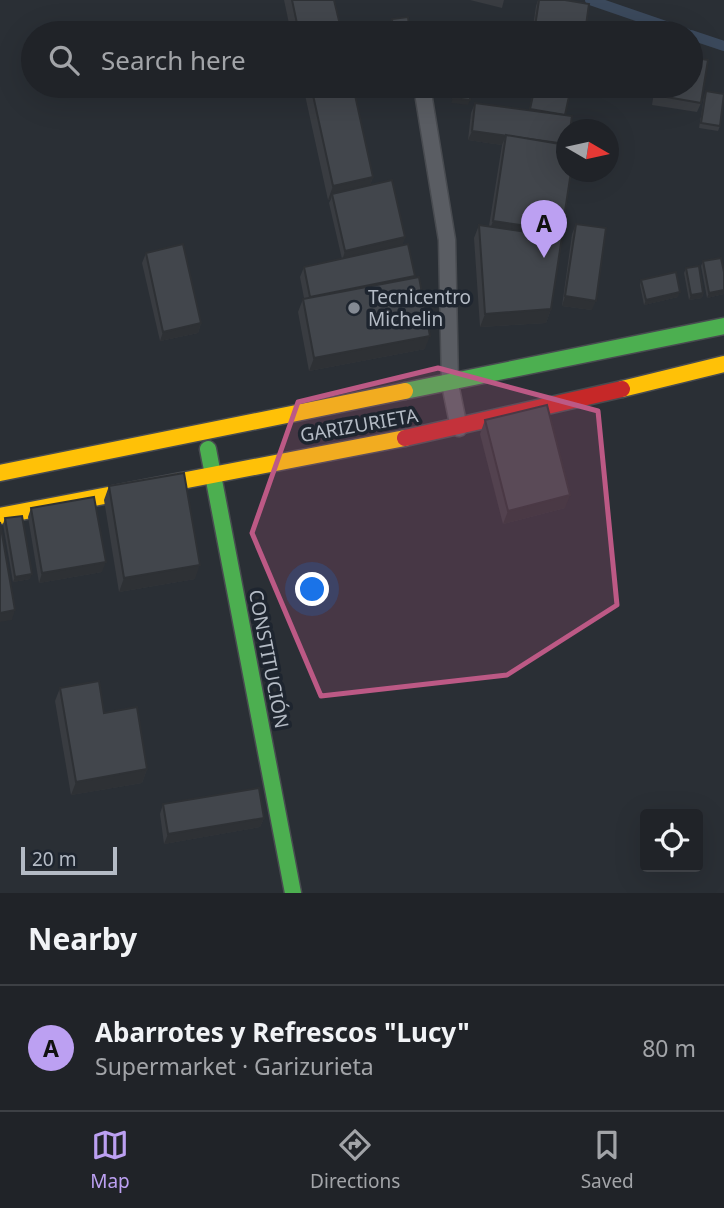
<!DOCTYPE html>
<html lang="en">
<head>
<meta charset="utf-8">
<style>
  :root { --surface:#202328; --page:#2d2f34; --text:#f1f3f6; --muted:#a2a4a8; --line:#3d4045; --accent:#bca0f2 }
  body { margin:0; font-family:"Noto Sans",sans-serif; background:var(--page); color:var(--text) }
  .controls { position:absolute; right:21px; bottom:21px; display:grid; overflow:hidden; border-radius:7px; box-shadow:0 7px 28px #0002 }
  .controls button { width:63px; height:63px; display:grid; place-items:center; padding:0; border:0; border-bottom:2px solid var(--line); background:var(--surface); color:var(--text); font:35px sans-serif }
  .compass { position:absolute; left:556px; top:119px; width:63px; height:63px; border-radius:50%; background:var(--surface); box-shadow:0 7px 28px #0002; rotate:99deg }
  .scale { position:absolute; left:21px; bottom:18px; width:96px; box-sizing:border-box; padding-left:7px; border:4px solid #b4bbc5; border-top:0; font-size:19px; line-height:24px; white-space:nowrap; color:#b4bbc5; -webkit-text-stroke:5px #1e252f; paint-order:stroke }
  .you { position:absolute; left:313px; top:590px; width:24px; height:24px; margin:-18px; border:5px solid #fff; border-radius:50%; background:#1a73e8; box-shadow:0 0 0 10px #1a73e833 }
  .badge { display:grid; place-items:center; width:46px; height:46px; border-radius:50%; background:var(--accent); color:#111; font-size:23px; font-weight:700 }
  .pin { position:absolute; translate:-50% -58px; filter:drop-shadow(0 2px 4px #0008) }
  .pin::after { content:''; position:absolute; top:37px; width:24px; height:21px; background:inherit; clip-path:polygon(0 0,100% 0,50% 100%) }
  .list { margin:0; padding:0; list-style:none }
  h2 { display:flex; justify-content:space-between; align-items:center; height:91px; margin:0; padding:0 28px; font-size:30px }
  h2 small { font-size:23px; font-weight:400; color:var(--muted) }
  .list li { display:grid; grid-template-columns:46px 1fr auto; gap:21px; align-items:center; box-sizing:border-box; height:126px; padding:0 28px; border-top:2px solid var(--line) }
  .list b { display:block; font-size:26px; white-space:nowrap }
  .list p { margin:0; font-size:23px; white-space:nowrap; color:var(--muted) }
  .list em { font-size:23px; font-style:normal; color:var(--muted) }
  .icon { flex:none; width:38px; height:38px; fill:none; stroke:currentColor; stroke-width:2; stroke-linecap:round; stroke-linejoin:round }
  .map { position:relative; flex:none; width:724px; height:893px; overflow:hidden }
  .search { position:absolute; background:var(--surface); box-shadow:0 7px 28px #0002; left:21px; right:21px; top:21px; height:77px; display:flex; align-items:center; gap:18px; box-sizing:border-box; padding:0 24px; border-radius:38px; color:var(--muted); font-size:26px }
  .sheet { height:217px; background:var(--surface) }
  nav { display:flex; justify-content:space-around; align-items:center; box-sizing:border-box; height:98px; border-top:2px solid var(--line); background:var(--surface); font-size:19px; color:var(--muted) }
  nav a { display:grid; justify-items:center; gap:4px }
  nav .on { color:var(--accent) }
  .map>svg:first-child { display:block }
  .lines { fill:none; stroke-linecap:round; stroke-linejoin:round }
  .stream { stroke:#3b495c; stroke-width:10 }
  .lane-casing { stroke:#484b50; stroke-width:19 }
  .fast-casing { stroke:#484b50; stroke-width:19 }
  .slow-casing { stroke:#484b50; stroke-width:19 }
  .jam-casing { stroke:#484b50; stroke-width:19 }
  .lane { stroke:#5a5d63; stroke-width:16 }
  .fast { stroke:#4caf50; stroke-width:16 }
  .slow { stroke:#ffc107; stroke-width:16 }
  .jam { stroke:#c62828; stroke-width:16 }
  .wall { fill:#393c41 }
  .shaded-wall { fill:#2e3135 }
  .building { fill:#42464c; stroke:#2e3135; stroke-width:2 }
  .marked { fill:#bc5985; fill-opacity:0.2; stroke:#bc5985; stroke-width:5; stroke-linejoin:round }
  .poi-dot { fill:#848a93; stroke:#1e252f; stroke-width:2.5 }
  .labels { text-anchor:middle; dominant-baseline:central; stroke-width:7; stroke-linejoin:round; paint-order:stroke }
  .poi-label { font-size:19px; fill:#b4bbc5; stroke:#1e252f; text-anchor:start }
  .street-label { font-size:19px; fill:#b4bbc5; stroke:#1e252f }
</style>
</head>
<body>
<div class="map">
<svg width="724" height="893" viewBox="0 0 724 893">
  <rect width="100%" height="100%" fill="#2a2f35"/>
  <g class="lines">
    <g class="stream">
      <polyline points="590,0 686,33"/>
      <polyline points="691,35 724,46"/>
    </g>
    <g class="lane-casing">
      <polyline id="lane" points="424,99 447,240 450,384 459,428"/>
    </g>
    <g class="fast-casing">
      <g id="fast">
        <polyline points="405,391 724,326"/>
        <polyline points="208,449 293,893"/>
      </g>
    </g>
    <g class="slow-casing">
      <g id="slow">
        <polyline points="622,389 724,364"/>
        <polyline points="0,473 405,391"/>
        <polyline points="0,516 405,438"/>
      </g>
    </g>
    <g class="jam-casing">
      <polyline id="jam" points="405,438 622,389"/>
    </g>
    <use href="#lane" class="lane"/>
    <use href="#fast" class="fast"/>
    <use href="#slow" class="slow"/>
    <use href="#jam" class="jam"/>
  </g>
  <g class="wall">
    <polygon points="284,0 334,0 341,33 291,33"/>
    <polygon points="470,0 504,0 502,8"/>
    <polygon points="538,0 565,0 585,33 532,33 536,6"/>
    <polygon points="392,19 410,33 390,33 390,24"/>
    <polygon points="303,86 353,86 373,177 370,185 405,237 402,245 415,276 425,349 309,371 298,312 303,299 304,298 300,277 304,267 342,259 329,203 331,199 328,200"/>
    <polygon points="534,86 567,86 565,115 566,130 562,231 560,237 551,309 546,323 480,327 474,238 479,225 489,226 502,145 468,140 471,113 475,103 529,111"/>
    <polygon points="655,86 691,86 701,103 697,112 652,105"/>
    <polygon points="706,91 720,126 718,131 699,128 704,96"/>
    <polygon points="576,224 592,310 562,306 572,234"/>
    <polygon points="146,253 201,323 198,333 160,341 142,263"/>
    <polygon points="703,261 724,272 724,294 707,298 701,266"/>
    <polygon points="686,268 703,293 702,298 689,300 684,273"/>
    <polygon points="641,280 678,297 644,305 640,285"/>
    <polygon points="485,420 565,508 503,524 480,434"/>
    <polygon points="109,486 195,579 119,592 104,500"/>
    <polygon points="31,508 102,572 39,583 28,517"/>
    <polygon points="5,518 30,579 13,582 3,524"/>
    <polygon points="60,688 104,713 147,769 142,783 71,795 55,701"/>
    <polygon points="163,804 264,818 260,827 164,844 160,814"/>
  </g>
  <g class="shaded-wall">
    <polygon points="453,98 470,100 468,105 451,103"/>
    <polygon points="472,131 506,135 502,145 468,140"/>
    <polygon points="373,177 368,190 332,194 331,199 328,200 333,186"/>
    <polygon points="493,221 562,231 557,245 488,235"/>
    <polygon points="405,237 402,247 342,261 345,251"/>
    <polygon points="724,290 724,294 707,298 709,293"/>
    <polygon points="680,292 678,297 644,305 646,300"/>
    <polygon points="703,293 702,298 689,300 691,295"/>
    <polygon points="565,296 596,301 592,310 562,306"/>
    <polygon points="551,309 546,323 480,327 485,314"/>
    <polygon points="201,323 198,333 160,341 163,332"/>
    <polygon points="430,336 425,349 309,371 314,358"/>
    <polygon points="570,495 565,508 503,524 508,511"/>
    <polygon points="106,562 102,572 39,583 42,573"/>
    <polygon points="200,565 195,579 119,592 124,578"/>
    <polygon points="32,574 30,579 13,582 15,577"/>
    <polygon points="15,610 12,620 0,622 0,613"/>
    <polygon points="147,769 142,783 71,795 76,782"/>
    <polygon points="264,818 260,827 164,844 168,834"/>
  </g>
  <g class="building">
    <polygon points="292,0 334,0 342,33 299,33"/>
    <polygon points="539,0 565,0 589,4 585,33 534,33"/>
    <polygon points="408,17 410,33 393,33 392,19"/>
    <polygon points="484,23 500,25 499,33 483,33"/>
    <polygon points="652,29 682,33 651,33"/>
    <polygon points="606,30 628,33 605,33"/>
    <polygon points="691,57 708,60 701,103 655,95 657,86 691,86"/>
    <polygon points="311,86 353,86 373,177 333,186"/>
    <polygon points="454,86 471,86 470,100 453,98"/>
    <polygon points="535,86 571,87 565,115 530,109"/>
    <polygon points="706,91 724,94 720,126 701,123"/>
    <polygon points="475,103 572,116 570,130 566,130 566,144 472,131"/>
    <polygon points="506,135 566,145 566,172 571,172 562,231 493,221"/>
    <polygon points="392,180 405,237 345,251 332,194"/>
    <polygon points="576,224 606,228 596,301 565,296"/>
    <polygon points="479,225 562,237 551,309 485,314"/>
    <polygon points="183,244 201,323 163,332 146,253"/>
    <polygon points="408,244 415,276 310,297 304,267"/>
    <polygon points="721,258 724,272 724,290 709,293 703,261"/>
    <polygon points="699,266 703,293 691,295 686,268"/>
    <polygon points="676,272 680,292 646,300 641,280"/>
    <polygon points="419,277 430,336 314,358 303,299"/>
    <polygon points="547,405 570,495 508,511 485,420"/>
    <polygon points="184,473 200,565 124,578 109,486"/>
    <polygon points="94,497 106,562 42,573 31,508"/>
    <polygon points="22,516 32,574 15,577 5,518"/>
    <polygon points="0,522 15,610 0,613"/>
    <polygon points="99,681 104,713 137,707 147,769 76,782 60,688"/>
    <polygon points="259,788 264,818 168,834 163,804"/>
  </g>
  <path class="marked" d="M438,368L598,411L617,605L507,675L321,696L252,533L298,402Z"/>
  <circle class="poi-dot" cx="354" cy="308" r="7"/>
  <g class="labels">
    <g class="poi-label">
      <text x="368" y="297">Tecnicentro<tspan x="368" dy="22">Michelin</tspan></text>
    </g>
    <g class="street-label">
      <text transform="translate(359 425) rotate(-10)">GARIZURIETA</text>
      <text transform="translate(269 659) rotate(79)">CONSTITUCIÓN</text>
    </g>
  </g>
</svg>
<div class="controls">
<button><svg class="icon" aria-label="locate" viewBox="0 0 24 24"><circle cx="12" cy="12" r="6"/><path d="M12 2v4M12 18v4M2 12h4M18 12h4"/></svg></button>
</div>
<svg class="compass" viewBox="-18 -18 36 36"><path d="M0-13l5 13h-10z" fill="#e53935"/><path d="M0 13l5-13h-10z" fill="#a2a4a8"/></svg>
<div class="scale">20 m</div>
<div class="you"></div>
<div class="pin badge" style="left:544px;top:258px">A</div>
<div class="search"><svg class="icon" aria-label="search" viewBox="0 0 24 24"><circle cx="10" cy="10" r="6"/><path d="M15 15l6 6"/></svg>Search here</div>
</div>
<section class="sheet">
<h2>Nearby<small></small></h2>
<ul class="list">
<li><span class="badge">A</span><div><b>Abarrotes y Refrescos &quot;Lucy&quot;</b><p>Supermarket · Garizurieta</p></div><em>80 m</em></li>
</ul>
</section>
<nav>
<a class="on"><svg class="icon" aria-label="map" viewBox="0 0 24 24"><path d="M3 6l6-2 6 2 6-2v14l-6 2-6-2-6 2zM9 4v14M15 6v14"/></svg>Map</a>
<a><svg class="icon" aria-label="directions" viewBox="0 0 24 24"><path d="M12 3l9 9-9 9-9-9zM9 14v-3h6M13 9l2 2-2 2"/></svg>Directions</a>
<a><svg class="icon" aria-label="saved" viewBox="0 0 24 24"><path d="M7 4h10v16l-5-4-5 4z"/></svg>Saved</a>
</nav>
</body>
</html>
